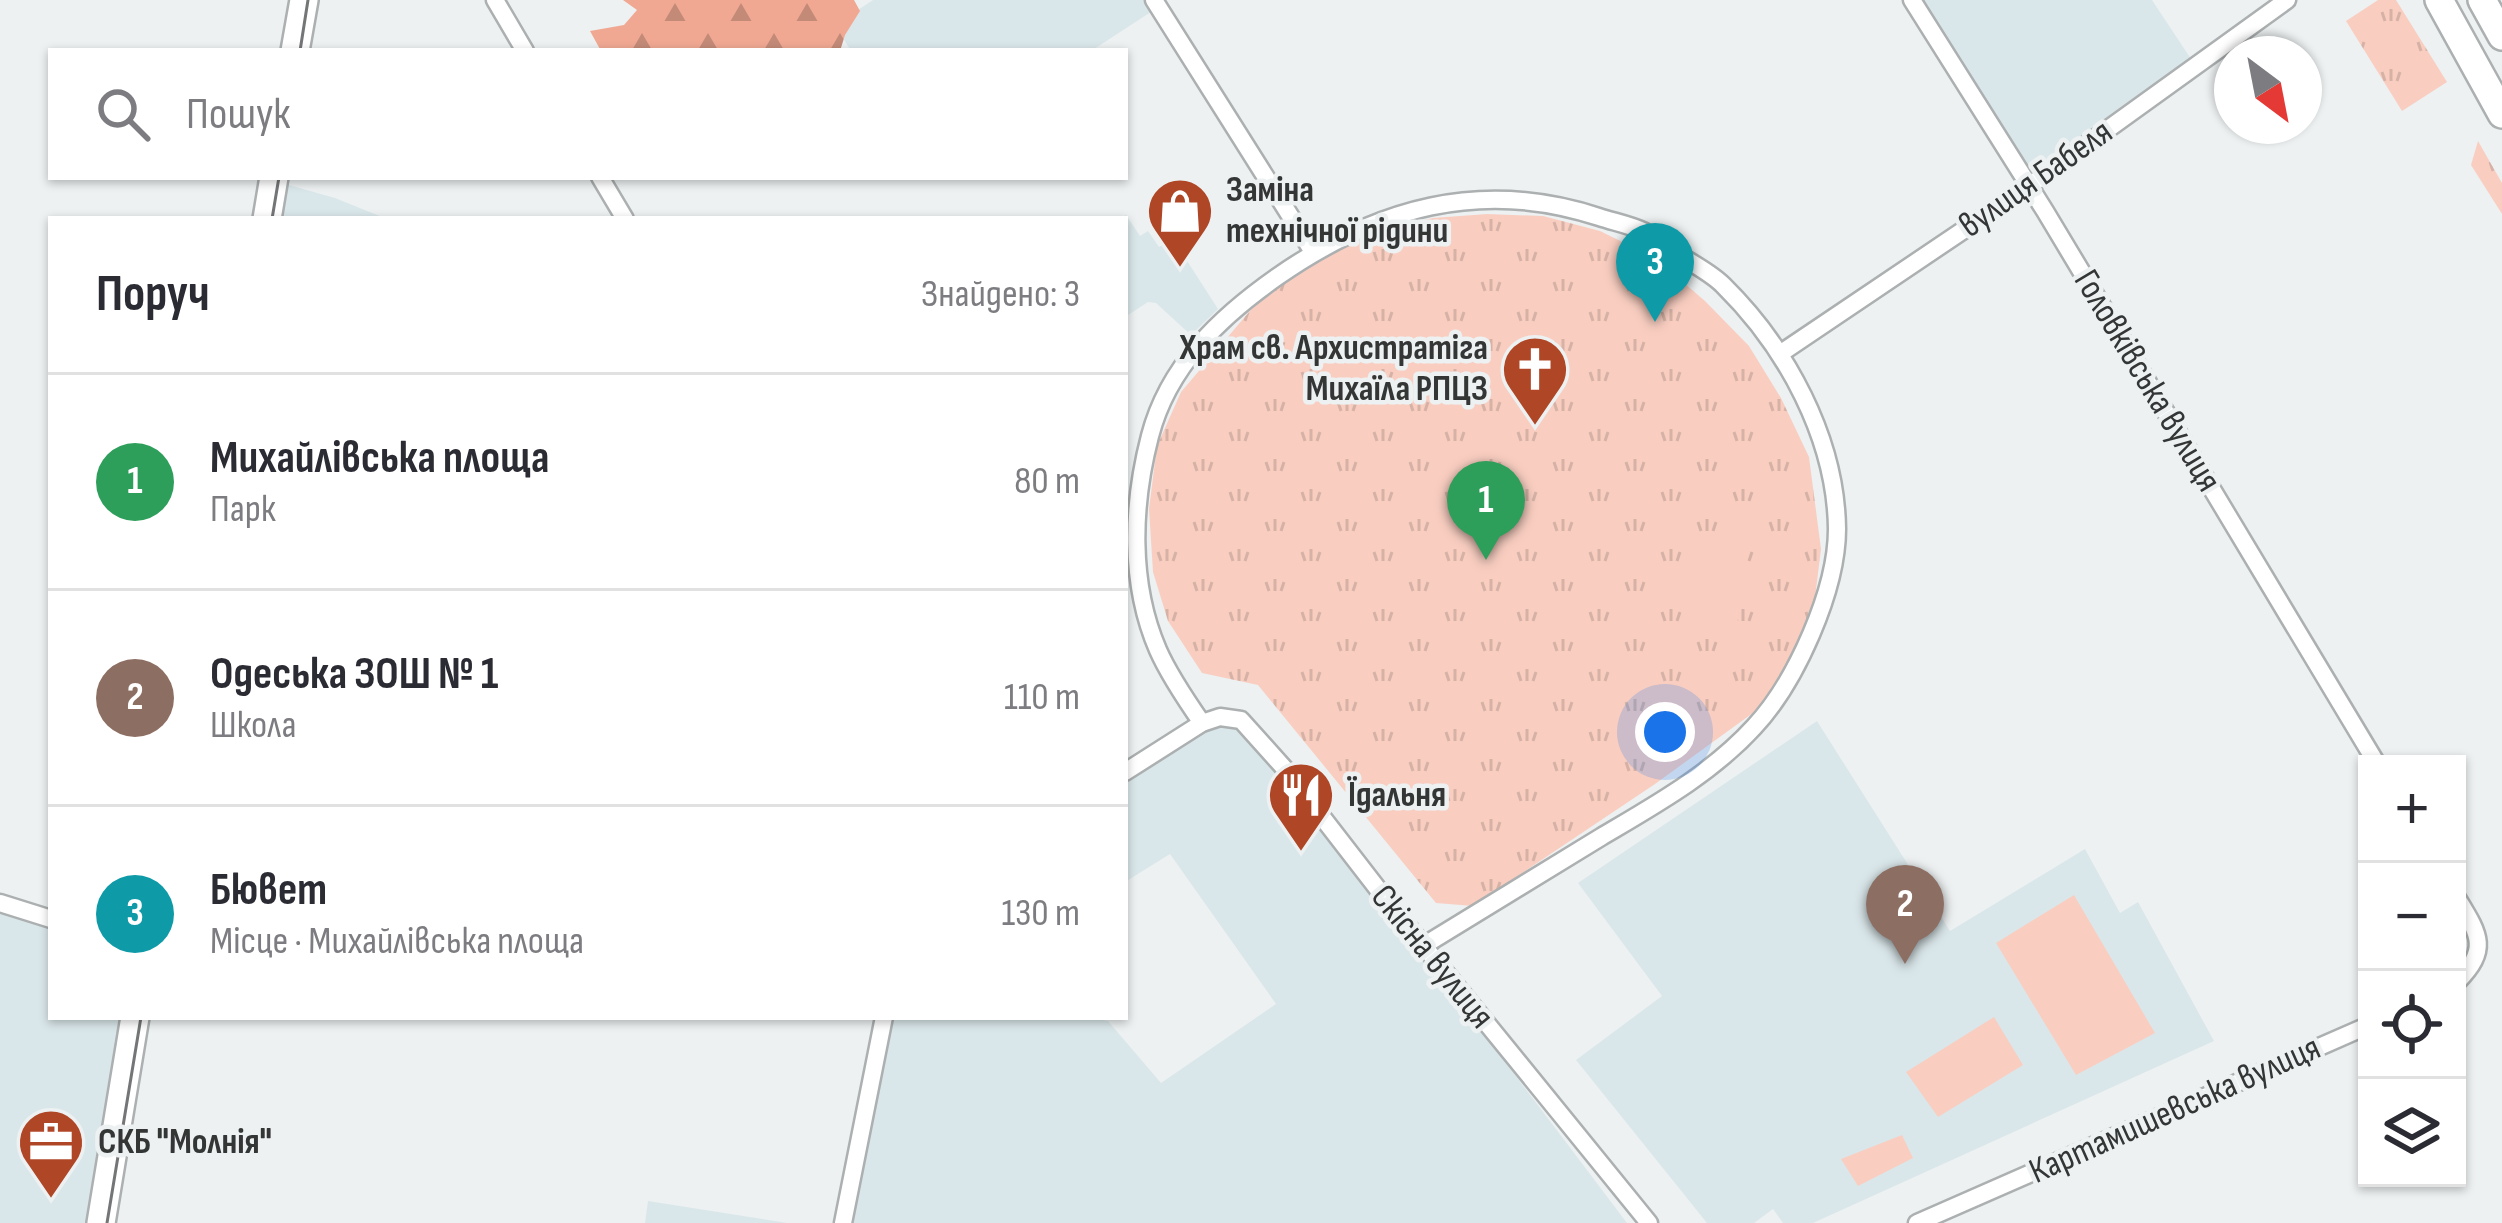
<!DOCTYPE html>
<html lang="uk">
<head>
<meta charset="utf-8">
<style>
  :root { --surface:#fff; --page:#f2f2f3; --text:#2b2b33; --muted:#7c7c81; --line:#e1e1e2; --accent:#af4727 }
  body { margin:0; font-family:"Sofia Sans Condensed",sans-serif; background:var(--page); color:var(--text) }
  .controls { position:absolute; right:36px; bottom:36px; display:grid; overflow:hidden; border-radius:0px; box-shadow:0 3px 9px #0004 }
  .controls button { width:108px; height:108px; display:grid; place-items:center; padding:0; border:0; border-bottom:3px solid var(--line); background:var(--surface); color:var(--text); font:60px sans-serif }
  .compass { position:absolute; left:2214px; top:36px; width:108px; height:108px; border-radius:50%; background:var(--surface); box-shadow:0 3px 9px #0004; rotate:148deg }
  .you { position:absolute; left:1665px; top:732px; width:42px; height:42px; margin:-30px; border:9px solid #fff; border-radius:50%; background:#1a73e8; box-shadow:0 0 0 18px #1a73e833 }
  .badge { display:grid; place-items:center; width:78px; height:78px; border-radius:50%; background:var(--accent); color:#fff; font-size:39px; font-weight:700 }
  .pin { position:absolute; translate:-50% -99px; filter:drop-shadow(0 3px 6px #0008) }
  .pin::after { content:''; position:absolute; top:63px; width:42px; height:36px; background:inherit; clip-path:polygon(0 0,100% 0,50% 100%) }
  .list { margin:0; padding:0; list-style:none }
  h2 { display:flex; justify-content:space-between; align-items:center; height:156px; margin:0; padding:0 48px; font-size:51px }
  h2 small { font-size:39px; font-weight:400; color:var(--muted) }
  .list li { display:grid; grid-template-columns:78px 1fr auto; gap:36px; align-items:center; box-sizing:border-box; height:216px; padding:0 48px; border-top:3px solid var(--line) }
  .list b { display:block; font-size:45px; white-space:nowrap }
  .list p { margin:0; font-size:39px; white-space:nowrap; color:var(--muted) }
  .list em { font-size:39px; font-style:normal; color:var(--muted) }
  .icon { flex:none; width:66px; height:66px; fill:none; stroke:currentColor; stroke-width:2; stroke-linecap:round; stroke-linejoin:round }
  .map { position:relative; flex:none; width:2502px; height:1223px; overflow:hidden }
  .search { position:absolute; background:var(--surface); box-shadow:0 3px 9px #0004; left:48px; top:48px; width:1080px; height:132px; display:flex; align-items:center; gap:30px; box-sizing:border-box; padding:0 42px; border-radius:0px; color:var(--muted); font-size:45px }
  .panel { position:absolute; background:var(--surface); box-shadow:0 3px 9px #0004; left:48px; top:216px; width:1080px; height:804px; border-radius:0px }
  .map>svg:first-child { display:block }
  .built { fill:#dae7ea }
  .grass { fill:url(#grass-tufts) }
  .forest { fill:url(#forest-firs) }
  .pitch { fill:#f9cec1 }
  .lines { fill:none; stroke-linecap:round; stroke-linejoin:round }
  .street-casing { stroke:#acb0b1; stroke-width:21 }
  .primary-casing { stroke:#acb0b1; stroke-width:32 }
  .street { stroke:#fff; stroke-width:16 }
  .primary { stroke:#fff; stroke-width:27 }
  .tram { stroke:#737576; stroke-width:3 }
  .labels { text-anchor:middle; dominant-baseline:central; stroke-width:9; stroke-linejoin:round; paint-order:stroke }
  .street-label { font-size:36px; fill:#343636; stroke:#edf1f2 }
  .poi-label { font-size:36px; font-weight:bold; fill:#343636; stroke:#edf1f2; text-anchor:start }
</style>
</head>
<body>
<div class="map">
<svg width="2502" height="1223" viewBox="0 0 2502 1223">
  <defs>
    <pattern id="grass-tufts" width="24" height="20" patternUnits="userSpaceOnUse" patternTransform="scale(3)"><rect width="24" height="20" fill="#f9cec1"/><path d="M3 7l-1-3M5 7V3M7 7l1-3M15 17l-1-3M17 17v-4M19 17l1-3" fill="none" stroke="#d6b2a6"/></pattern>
    <pattern id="forest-firs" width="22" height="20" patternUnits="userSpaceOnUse" patternTransform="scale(3)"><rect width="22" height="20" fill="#f0a892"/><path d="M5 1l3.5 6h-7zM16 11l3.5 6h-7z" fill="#c38a78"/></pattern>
  </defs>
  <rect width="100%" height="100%" fill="#edf1f2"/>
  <g class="built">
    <polygon points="873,0 1149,0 1154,10 1091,51 851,51 835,25"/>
    <polygon points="1914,0 2152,0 2195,65 2030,182"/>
    <polygon points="282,183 335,198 387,219 276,219"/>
    <polygon points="1126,215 1140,236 1148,231 1159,247 1173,239 1218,309 1191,335 1156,303 1148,302 1125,317 1125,219 1121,219"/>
    <polygon points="1240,720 1285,771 1627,1223 852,1223 893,1017 1089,1017 1108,1021 1161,1083 1276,1004 1170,854 1125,882 1125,774 1203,724"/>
    <polygon points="1817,721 1950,931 2085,849 2120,913 2138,902 2214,1041 1813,1223 1783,1223 1773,1209 1754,1223 1707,1223 1576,1060 1662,996 1578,883"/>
    <polygon points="0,905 51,921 51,1017 130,1017 98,1223 0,1223"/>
    <polygon points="648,1201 787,1223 645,1223"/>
  </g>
  <g class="grass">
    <polygon points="2378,0 2396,0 2447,82 2402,111 2346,21"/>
    <polygon points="2478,141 2502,183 2502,214 2471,165"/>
    <polygon points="1487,214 1543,216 1600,231 1655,258 1705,301 1749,346 1781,398 1809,457 1821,549 1812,622 1768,702 1655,784 1473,906 1436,903 1258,685 1202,673 1168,621 1153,572 1149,509 1157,446 1181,392 1266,292 1328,254 1381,230 1433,218"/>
  </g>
  <polygon class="forest" points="623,0 854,0 860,11 845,35 840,51 601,51 590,31 624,25 637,10"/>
  <g class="pitch">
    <polygon points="1692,534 1748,541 1736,634 1680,627"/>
    <polygon points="2074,895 2155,1033 2076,1075 1996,943"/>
    <polygon points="1994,1017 2023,1065 1938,1117 1906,1072"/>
    <polygon points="1902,1135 1913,1158 1858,1186 1841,1159"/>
  </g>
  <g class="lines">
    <g class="street-casing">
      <g id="street">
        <polyline points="495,0 525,51"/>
        <polyline points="1154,0 1313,252"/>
        <polyline points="1912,0 2045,211 2377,764"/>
        <polyline points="600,177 625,219"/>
        <polyline points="1781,353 2029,186 2287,0"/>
        <path d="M1202,723C1186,700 1169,675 1158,650C1129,583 1132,505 1150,436C1168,366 1220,317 1277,277C1376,208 1481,178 1599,217C1614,222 1631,225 1645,232C1656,237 1666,246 1676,253C1691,263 1710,272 1723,285C1786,347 1836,438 1837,529C1837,590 1796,682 1754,727C1711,774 1655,805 1601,837C1542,873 1482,910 1423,946"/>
        <polyline points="1125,772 1202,723 1220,717 1241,720 1285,769 1384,897 1649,1223"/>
        <path d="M2457,898C2479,934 2490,949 2457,982"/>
        <polyline points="0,903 51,919"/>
        <polyline points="843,1223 884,1017"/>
        <polyline points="1917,1223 2367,1026"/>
      </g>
    </g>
    <g class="primary-casing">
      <g id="primary">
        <polyline points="2439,0 2502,114"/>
        <polyline points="2482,0 2502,36"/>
        <polyline points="295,51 304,0"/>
        <polyline points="267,219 274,177"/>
        <polyline points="101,1223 135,1017"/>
      </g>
    </g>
    <use href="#street" class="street"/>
    <use href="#primary" class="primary"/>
    <g class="tram">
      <polyline points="300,51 308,0"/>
      <polyline points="272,219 279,177"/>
      <polyline points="107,1223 141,1017"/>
    </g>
  </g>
  <defs>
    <g id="shop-pin" transform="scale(3.45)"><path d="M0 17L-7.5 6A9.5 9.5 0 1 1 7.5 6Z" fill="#af4727" stroke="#edf1f2"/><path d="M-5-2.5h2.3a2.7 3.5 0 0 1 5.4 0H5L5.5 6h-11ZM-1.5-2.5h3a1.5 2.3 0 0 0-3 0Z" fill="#fff"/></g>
    <g id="church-pin" transform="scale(3.45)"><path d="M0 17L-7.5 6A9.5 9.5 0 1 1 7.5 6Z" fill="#af4727" stroke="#edf1f2"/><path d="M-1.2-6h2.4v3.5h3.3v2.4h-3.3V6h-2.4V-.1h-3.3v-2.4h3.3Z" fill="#fff"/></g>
    <g id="restaurant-pin" transform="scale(3.45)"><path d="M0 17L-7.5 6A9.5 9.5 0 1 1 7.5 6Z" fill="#af4727" stroke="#edf1f2"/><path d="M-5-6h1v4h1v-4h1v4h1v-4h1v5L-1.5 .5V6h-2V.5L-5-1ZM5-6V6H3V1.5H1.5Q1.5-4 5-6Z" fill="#fff"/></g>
    <g id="office-pin" transform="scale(3.45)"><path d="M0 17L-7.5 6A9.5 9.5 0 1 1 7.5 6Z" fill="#af4727" stroke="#edf1f2"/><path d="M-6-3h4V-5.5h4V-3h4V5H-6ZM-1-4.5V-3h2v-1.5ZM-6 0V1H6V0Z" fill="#fff"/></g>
  </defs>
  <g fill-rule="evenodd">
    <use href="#shop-pin" x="1180" y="211"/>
    <use href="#church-pin" x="1535" y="369"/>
    <use href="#restaurant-pin" x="1301" y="795"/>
    <use href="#office-pin" x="51" y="1142"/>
  </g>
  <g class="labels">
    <g class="street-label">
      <text transform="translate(2036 179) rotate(-35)">вулиця Бабеля</text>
      <text transform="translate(2147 381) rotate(59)">Головківська вулиця</text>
      <text transform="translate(1432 957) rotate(51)">Cкісна вулиця</text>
      <text transform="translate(2175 1110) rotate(-24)">Картамишевська вулиця</text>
    </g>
    <g class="poi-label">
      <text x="1226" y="190">Заміна<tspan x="1226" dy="41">технічної рідини</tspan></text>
      <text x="1488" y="348" text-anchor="end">Храм св. Архистратіга<tspan x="1488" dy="41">Михаїла РПЦЗ</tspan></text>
      <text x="1348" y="795">Їдальня</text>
      <text x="98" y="1142">СКБ "Молнія"</text>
    </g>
  </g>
</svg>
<div class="controls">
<button>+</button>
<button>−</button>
<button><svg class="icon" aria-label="locate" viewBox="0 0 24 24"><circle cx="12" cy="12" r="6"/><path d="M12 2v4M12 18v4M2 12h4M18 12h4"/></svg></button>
<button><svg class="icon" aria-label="layers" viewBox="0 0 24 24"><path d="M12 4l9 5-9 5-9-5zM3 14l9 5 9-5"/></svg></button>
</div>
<svg class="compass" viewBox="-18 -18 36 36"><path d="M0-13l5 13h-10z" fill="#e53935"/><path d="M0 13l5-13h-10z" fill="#7c7c81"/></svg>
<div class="you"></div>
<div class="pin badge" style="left:1486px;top:560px;background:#2e9e5b">1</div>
<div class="pin badge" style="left:1905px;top:964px;background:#8d6e63">2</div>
<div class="pin badge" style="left:1655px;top:322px;background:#0f9aa8">3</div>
<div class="search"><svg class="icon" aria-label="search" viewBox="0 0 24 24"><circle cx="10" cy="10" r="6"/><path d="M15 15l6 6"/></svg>Пошук</div>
<section class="panel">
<h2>Поруч<small>Знайдено: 3</small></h2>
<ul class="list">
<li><span class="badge" style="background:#2e9e5b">1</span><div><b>Михайлівська площа</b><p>Парк</p></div><em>80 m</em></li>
<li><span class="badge" style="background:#8d6e63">2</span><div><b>Одеська ЗОШ № 1</b><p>Школа</p></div><em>110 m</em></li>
<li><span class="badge" style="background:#0f9aa8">3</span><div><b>Бювет</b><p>Місце · Михайлівська площа</p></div><em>130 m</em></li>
</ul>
</section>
</div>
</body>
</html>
